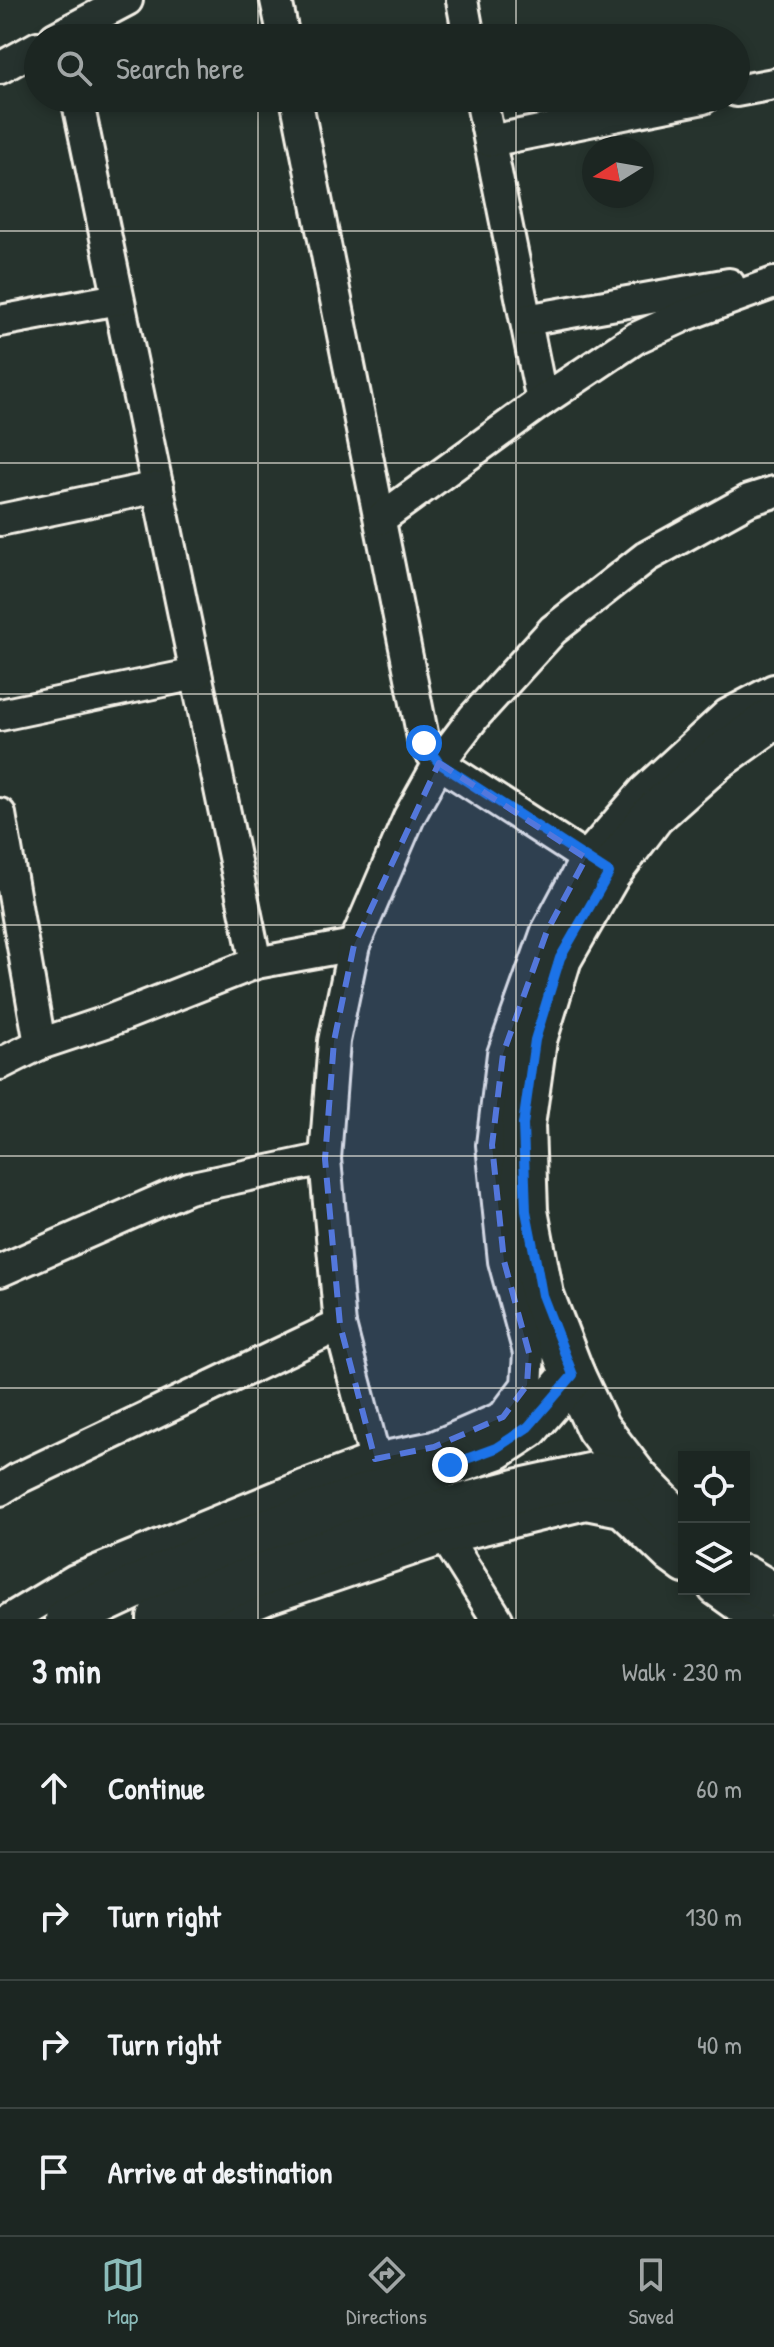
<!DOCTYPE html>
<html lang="en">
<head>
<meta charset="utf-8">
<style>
  :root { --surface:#1c2622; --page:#29322f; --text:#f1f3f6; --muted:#a0a5a5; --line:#3a4340; --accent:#8bbbb9 }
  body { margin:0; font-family:"Patrick Hand",sans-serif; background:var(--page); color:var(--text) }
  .controls { position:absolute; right:24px; bottom:24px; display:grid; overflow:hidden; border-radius:0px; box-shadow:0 4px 12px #0003 }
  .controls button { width:72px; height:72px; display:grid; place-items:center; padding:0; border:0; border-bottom:2px solid var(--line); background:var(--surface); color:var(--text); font:40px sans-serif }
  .compass { position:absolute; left:582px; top:136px; width:72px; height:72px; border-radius:50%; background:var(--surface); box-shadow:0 4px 12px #0003; rotate:259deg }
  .stop { position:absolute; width:24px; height:24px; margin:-18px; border:6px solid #1a73e8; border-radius:50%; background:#fff }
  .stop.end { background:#1a73e8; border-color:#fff; box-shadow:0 2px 8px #0008 }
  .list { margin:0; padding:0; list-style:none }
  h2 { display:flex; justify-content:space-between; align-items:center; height:104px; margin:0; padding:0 32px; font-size:34px }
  h2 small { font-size:26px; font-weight:400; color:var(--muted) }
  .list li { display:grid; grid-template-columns:52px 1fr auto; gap:24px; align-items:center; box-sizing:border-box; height:128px; padding:0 32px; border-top:2px solid var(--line) }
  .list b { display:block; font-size:30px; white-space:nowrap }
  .list em { font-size:26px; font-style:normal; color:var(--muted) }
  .icon { flex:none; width:44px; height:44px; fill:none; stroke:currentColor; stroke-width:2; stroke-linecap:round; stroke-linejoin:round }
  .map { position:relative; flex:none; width:774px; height:1619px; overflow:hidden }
  .search { position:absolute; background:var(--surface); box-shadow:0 4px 12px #0003; left:24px; right:24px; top:24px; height:88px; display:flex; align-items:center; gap:20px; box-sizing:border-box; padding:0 28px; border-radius:44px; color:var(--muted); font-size:30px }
  .sheet { height:616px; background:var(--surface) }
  nav { display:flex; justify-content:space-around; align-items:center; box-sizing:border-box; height:112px; border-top:2px solid var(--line); background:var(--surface); font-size:22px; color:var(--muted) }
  nav a { display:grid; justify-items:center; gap:4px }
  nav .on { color:var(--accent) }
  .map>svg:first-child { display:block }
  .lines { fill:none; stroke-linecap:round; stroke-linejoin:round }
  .street-casing { stroke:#f4f1e8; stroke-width:36 }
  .secondary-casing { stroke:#f4f1e8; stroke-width:48 }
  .street { stroke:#26332d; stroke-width:30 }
  .secondary { stroke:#26332d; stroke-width:42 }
  .route { stroke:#1a73e8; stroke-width:10 }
  .marked { fill:#5377dc; fill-opacity:0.2; stroke:#5377dc; stroke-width:6; stroke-dasharray:16 10; stroke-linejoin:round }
  .grid { fill:none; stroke:#f4f1e8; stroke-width:2; stroke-opacity:0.55 }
</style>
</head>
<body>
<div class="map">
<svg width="774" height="1619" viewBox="0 0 774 1619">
  <rect width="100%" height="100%" fill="#26332d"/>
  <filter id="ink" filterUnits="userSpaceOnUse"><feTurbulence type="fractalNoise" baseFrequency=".0125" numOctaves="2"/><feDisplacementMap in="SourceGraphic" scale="16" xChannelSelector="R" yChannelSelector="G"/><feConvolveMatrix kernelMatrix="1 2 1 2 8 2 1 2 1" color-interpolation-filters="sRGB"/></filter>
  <g filter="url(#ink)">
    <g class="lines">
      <g class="street-casing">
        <g id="street">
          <polyline points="276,0 284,38"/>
          <polyline points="462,0 469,38"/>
          <polyline points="55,38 127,0"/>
          <polyline points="0,68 38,47"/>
          <polyline points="736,91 774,84"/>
          <polyline points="77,98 256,963"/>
          <polyline points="296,98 424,743 439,763 600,867"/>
          <polyline points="481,98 542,401"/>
          <polyline points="490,141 703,98"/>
          <polyline points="526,320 729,284"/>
          <polyline points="0,321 118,299"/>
          <polyline points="380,519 542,401 636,338 686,315 774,283"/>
          <polyline points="0,520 158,487"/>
          <polyline points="0,715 196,674"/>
          <polyline points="0,814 40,1044"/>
          <polyline points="0,1064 40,1044 106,1022 256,963 354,945"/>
          <polyline points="0,1271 188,1188 325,1159"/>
          <polyline points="375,1459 340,1325 325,1159 334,1041 354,945 409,817 439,763 474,717 553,630 646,557 749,500 774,492"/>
          <polyline points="0,1490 19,1478 340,1325"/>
          <polyline points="446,1538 497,1619"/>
          <polyline points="714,1589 756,1619"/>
          <polyline points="10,1619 75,1580 303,1486 375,1459 434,1447 503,1417 527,1385 529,1353 504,1261 492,1145 503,1054 547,931 586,858 644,791 727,715 774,690"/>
          <polyline points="220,1619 269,1598 446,1538 586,1504 621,1511 669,1557 684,1568"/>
        </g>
      </g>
      <g class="secondary-casing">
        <g id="secondary">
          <polyline points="684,1527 637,1479 598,1428 573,1375 542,1295 526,1211 523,1125 535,1040 560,958 609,873 653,815 716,759 774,718"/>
          <polyline points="744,1577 774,1595"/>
          <polyline points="67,1619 219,1548 496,1448 528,1427 573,1375"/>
          <polyline points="159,1619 204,1596 425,1515 516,1491 594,1474 637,1479"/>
        </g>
      </g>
      <use href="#street" class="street"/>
      <use href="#secondary" class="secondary"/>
    </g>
  </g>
  <g class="lines" filter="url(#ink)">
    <polyline class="route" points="424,743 439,763 609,873 560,958 535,1040 523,1125 526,1211 537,1267 542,1295 573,1375 528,1427 496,1448 450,1465"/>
  </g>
  <path class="marked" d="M439,763L586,858L547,931L503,1054L492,1145L504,1261L529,1353L527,1385L503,1417L434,1447L375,1459L340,1325L325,1159L334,1041L354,945Z"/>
  <path class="grid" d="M258,0V38M516,0V38M258,98V1619M516,98V1619M0,231H774M0,463H774M0,694H774M0,925H774M0,1156H774M0,1388H774"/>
</svg>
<div class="controls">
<button><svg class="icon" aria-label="locate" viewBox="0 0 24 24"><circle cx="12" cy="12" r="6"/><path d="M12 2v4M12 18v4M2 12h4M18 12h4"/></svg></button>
<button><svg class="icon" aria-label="layers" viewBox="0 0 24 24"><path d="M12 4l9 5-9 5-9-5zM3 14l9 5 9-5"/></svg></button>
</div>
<svg class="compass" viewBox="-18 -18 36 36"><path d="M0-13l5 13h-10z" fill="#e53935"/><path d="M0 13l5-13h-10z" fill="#a0a5a5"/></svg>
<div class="stop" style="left:424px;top:743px"></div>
<div class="stop end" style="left:450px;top:1465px"></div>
<div class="search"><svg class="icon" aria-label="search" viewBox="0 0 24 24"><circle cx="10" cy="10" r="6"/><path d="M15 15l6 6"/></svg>Search here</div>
</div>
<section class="sheet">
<h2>3 min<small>Walk · 230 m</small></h2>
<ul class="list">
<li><svg class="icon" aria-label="ahead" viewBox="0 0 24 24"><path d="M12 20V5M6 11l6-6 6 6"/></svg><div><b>Continue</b></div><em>60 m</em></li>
<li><svg class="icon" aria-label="right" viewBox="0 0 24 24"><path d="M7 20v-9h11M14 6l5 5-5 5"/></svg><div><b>Turn right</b></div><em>130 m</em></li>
<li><svg class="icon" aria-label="right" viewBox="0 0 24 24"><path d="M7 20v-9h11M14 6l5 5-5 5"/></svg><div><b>Turn right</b></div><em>40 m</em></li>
<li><svg class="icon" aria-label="arrive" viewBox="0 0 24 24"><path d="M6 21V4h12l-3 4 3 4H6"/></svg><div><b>Arrive at destination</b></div></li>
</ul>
</section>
<nav>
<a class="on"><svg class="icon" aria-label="map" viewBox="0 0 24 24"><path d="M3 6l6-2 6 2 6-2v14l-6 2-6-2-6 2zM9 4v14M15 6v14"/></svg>Map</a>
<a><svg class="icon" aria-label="directions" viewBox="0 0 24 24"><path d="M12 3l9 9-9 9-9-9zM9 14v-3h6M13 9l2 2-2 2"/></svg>Directions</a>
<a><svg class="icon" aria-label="saved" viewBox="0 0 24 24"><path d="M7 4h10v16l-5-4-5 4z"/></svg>Saved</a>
</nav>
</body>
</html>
